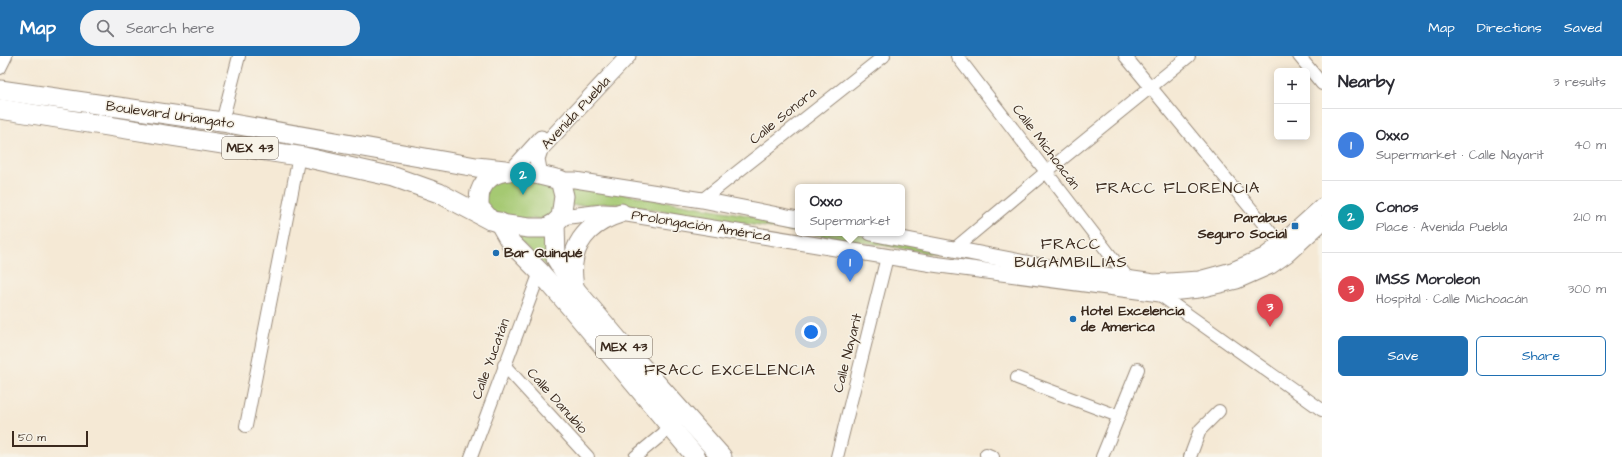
<!DOCTYPE html>
<html lang="en">
<head>
<meta charset="utf-8">
<style>
  :root { --surface:#fff; --page:#f2f2f3; --text:#2b2b33; --muted:#7c7c81; --line:#e1e1e2; --accent:#1f6fb2 }
  body { margin:0; font-family:"Architects Daughter",sans-serif; background:var(--page); color:var(--text) }
  .controls { position:absolute; right:12px; top:12px; display:grid; overflow:hidden; border-radius:6px; box-shadow:0 2px 10px #0003 }
  .controls button { width:36px; height:36px; display:grid; place-items:center; padding:0; border:0; border-bottom:1px solid var(--line); background:var(--surface); color:var(--text); font:20px sans-serif }
  .scale { position:absolute; left:12px; bottom:10px; width:76px; box-sizing:border-box; padding-left:4px; border:2px solid #3b2a1e; border-top:0; font-size:11px; line-height:14px; white-space:nowrap; color:#3b2a1e; -webkit-text-stroke:3px #f7f3e8; paint-order:stroke }
  .you { position:absolute; left:811px; top:276px; width:14px; height:14px; margin:-10px; border:3px solid #fff; border-radius:50%; background:#1a73e8; box-shadow:0 0 0 6px #1a73e833 }
  .badge { display:grid; place-items:center; width:26px; height:26px; border-radius:50%; background:var(--accent); color:#fff; font-size:13px; font-weight:700 }
  .pin { position:absolute; translate:-50% -33px; filter:drop-shadow(0 1px 2px #0008) }
  .pin::after { content:''; position:absolute; top:21px; width:14px; height:12px; background:inherit; clip-path:polygon(0 0,100% 0,50% 100%) }
  .popup { position:absolute; left:795px; top:128px; width:110px; height:52px; box-sizing:border-box; display:grid; place-content:center; border-radius:6px; background:var(--surface); filter:drop-shadow(0 1px 3px #0005); font-size:13px; white-space:nowrap; color:var(--muted) }
  .popup b { font-size:15px; color:var(--text) }
  .popup::after { content:''; position:absolute; left:50%; top:100%; margin-left:-8px; border:8px solid transparent; border-top-color:var(--surface) }
  .list { margin:0; padding:0; list-style:none }
  h2 { display:flex; justify-content:space-between; align-items:center; height:52px; margin:0; padding:0 16px; font-size:17px }
  h2 small { font-size:13px; font-weight:400; color:var(--muted) }
  .list li { display:grid; grid-template-columns:26px 1fr auto; gap:12px; align-items:center; box-sizing:border-box; height:72px; padding:0 16px; border-top:1px solid var(--line) }
  .list b { display:block; font-size:15px; white-space:nowrap }
  .list p { margin:0; font-size:13px; white-space:nowrap; color:var(--muted) }
  .list em { font-size:13px; font-style:normal; color:var(--muted) }
  .actions { display:flex; gap:8px; padding:12px 16px }
  .actions a { flex:1; padding:9px 0; border:1px solid var(--accent); border-radius:6px; text-align:center; font-size:14px; color:var(--accent) }
  .actions .main { background:var(--accent); color:#fff }
  .icon { flex:none; width:22px; height:22px; fill:none; stroke:currentColor; stroke-width:2; stroke-linecap:round; stroke-linejoin:round }
  .map { position:relative; flex:none; width:1322px; height:401px; overflow:hidden }
  header { display:flex; align-items:center; gap:24px; box-sizing:border-box; height:56px; padding:0 20px; background:var(--accent); color:#fff }
  header strong { font-size:19px }
  nav { display:flex; gap:22px; margin-inline-start:auto; font-size:14px }
  .search { width:280px; height:36px; background:var(--page); display:flex; align-items:center; gap:10px; box-sizing:border-box; padding:0 14px; border-radius:22px; color:var(--muted); font-size:15px }
  main { display:flex }
  aside { flex:1; background:var(--surface) }
  .map>svg:first-child { display:block }
  .green { fill:#a5c972; stroke:#707a48 }
  .lines { fill:none; stroke-linecap:round; stroke-linejoin:round }
  .minor-casing { stroke:#988a7a; stroke-width:14 }
  .tertiary-casing { stroke:#988a7a; stroke-width:17 }
  .primary-casing { stroke:#988a7a; stroke-width:21 }
  .minor { stroke:#fff; stroke-width:12 }
  .tertiary { stroke:#fff; stroke-width:15 }
  .primary { stroke:#fff; stroke-width:19 }
  .poi-dot { fill:#1f6fb2; stroke:#f7f3e8; stroke-width:1.5 }
  .labels { text-anchor:middle; dominant-baseline:central; stroke-width:3; stroke-linejoin:round; paint-order:stroke }
  .shield { fill:#f7f3e8; stroke:#73665b; stroke-width:1 }
  .shield-label { font-size:13px; font-weight:bold; fill:#3b2a1e }
  .street-label { font-size:14px; fill:#3b2a1e; stroke:#f7f3e8 }
  .poi-label { font-size:14px; font-weight:bold; fill:#3b2a1e; stroke:#f7f3e8; text-anchor:start }
  .quarter-label { font-size:16px; letter-spacing:1px; fill:#3b2a1e; stroke:#f7f3e8 }
</style>
</head>
<body>
<header>
<strong>Map</strong>
<div class="search"><svg class="icon" aria-label="search" viewBox="0 0 24 24"><circle cx="10" cy="10" r="6"/><path d="M15 15l6 6"/></svg>Search here</div>
<nav><a>Map</a><a>Directions</a><a>Saved</a></nav>
</header>
<main>
<div class="map">
<svg width="1322" height="401" viewBox="0 0 1322 401">
  <rect width="100%" height="100%" fill="#f7f3e8"/>
  <filter id="ink" filterUnits="userSpaceOnUse"><feTurbulence type="fractalNoise" baseFrequency=".025" numOctaves="2"/><feDisplacementMap in="SourceGraphic" scale="8" xChannelSelector="R" yChannelSelector="G"/><feConvolveMatrix kernelMatrix="1 2 1 2 8 2 1 2 1" color-interpolation-filters="sRGB"/></filter>
  <filter id="wash" filterUnits="userSpaceOnUse"><feTurbulence type="fractalNoise" baseFrequency=".012" numOctaves="4" result="noise"/><feDisplacementMap in="SourceGraphic" scale="16" xChannelSelector="R" yChannelSelector="G"/><feGaussianBlur stdDeviation="0.9" result="paint"/><feColorMatrix in="noise" values="0 0 0 0 0 0 0 0 0 0 0 0 0 0 0 0 0 1.4 0 .05"/><feComposite in="paint" operator="in"/></filter>
  <g filter="url(#wash)">
    <rect width="100%" height="100%" fill="#f5e9d5"/>
    <g class="green">
      <polygon points="489,124 543,124 553,133 557,138 555,155 546,163 519,163 495,157 483,147"/>
      <polygon points="568,128 798,168 798,176 637,151 609,147 567,150"/>
      <polygon points="517,177 546,180 546,188 557,221 517,182"/>
      <polygon points="804,177 852,177 949,196 944,200 900,192"/>
    </g>
  </g>
  <g filter="url(#ink)">
    <g class="lines">
      <g class="minor-casing">
        <g id="minor">
          <polyline points="957,0 1127,221 1132,224"/>
          <polyline points="1125,0 1285,194"/>
          <polyline points="1299,0 1322,28"/>
          <polyline points="0,12 6,0"/>
          <polyline points="222,66 239,0"/>
          <polyline points="702,144 884,0"/>
          <polyline points="954,193 1046,116 1189,0"/>
          <polyline points="1156,236 1322,354"/>
          <polyline points="504,309 588,401"/>
          <polyline points="1017,322 1118,360"/>
          <polyline points="246,370 299,100"/>
          <polyline points="986,398 993,401"/>
          <polyline points="471,401 540,216"/>
          <polyline points="635,401 676,367"/>
          <polyline points="837,401 887,201"/>
          <polyline points="1102,401 1138,313"/>
          <polyline points="1190,401 1200,374 1219,355"/>
        </g>
      </g>
      <g class="tertiary-casing">
        <g id="tertiary">
          <polyline points="512,114 541,82"/>
          <polyline points="540,119 537,103 540,94 628,0"/>
          <polyline points="560,124 575,124 702,144 798,163"/>
          <polyline points="561,161 603,156 621,157 933,208 1160,238 1199,234 1237,225 1271,210 1288,198 1322,167"/>
          <polyline points="871,177 1041,210 1154,226 1199,223 1232,214 1264,200 1280,188 1322,150"/>
        </g>
      </g>
      <g class="primary-casing">
        <g id="primary">
          <polyline points="0,34 222,66 476,111 505,114"/>
          <path d="M0,53L304,101L394,121L439,137L490,164L507,169L529,172H546L555,167L561,161L564,140L560,124C534,118 492,102 480,136C479,140 479,147 479,151L490,164"/>
          <polyline points="499,166 511,187 540,216 572,253 696,401"/>
          <polyline points="555,167 556,202 574,232 625,292 722,401"/>
          <path d="M574,230C567,192 585,168 621,157"/>
        </g>
      </g>
      <use href="#minor" class="minor"/>
      <use href="#tertiary" class="tertiary"/>
      <use href="#primary" class="primary"/>
    </g>
  </g>
  <g class="poi-dot">
    <rect x="1291" y="166" width="8" height="8" rx="2"/>
    <circle cx="496" cy="197" r="4"/>
    <circle cx="1073" cy="263" r="4"/>
  </g>
  <g class="labels">
    <g class="shield">
      <rect x="222" y="81" width="56" height="22" rx="3"/>
      <rect x="596" y="280" width="56" height="22" rx="3"/>
    </g>
    <g class="shield-label">
      <text x="250" y="92">MEX 43</text>
      <text x="624" y="291">MEX 43</text>
    </g>
    <g class="street-label">
      <text transform="translate(576 57) rotate(-47)">Avenida Puebla</text>
      <text transform="translate(170 59) rotate(8)">Boulevard Uriangato</text>
      <text transform="translate(783 60) rotate(-39)">Calle Sonora</text>
      <text transform="translate(1046 91) rotate(53)">Calle Michoacán</text>
      <text transform="translate(701 170) rotate(9)">Prolongación América</text>
      <text transform="translate(848 297) rotate(-76)">Calle Nayarit</text>
      <text transform="translate(491 303) rotate(-70)">Calle Yucatán</text>
      <text transform="translate(557 345) rotate(48)">Calle Danubio</text>
    </g>
    <g class="poi-label">
      <text x="1287" y="162" text-anchor="end">Parabus<tspan x="1287" dy="16">Seguro Social</tspan></text>
      <text x="504" y="197">Bar Quinqué</text>
      <text x="1081" y="255">Hotel Excelencia<tspan x="1081" dy="16">de America</tspan></text>
    </g>
    <g class="quarter-label">
      <text x="1178" y="132">FRACC FLORENCIA</text>
      <text x="1071" y="188">FRACC<tspan x="1071" dy="18">BUGAMBILIAS</tspan></text>
      <text x="730" y="314">FRACC EXCELENCIA</text>
    </g>
  </g>
</svg>
<div class="controls">
<button>+</button>
<button>−</button>
</div>
<div class="scale">50 m</div>
<div class="you"></div>
<div class="pin badge" style="left:850px;top:226px;background:#3f7fe0">1</div>
<div class="popup"><b>Oxxo</b>Supermarket</div>
<div class="pin badge" style="left:523px;top:139px;background:#0f9aa8">2</div>
<div class="pin badge" style="left:1270px;top:271px;background:#e0444e">3</div>
</div>
<aside>
<h2>Nearby<small>3 results</small></h2>
<ul class="list">
<li><span class="badge" style="background:#3f7fe0">1</span><div><b>Oxxo</b><p>Supermarket · Calle Nayarit</p></div><em>40 m</em></li>
<li><span class="badge" style="background:#0f9aa8">2</span><div><b>Conos</b><p>Place · Avenida Puebla</p></div><em>210 m</em></li>
<li><span class="badge" style="background:#e0444e">3</span><div><b>IMSS Moroleon</b><p>Hospital · Calle Michoacán</p></div><em>300 m</em></li>
</ul>
<div class="actions"><a class="main">Save</a><a>Share</a></div>
</aside>
</main>
</body>
</html>
